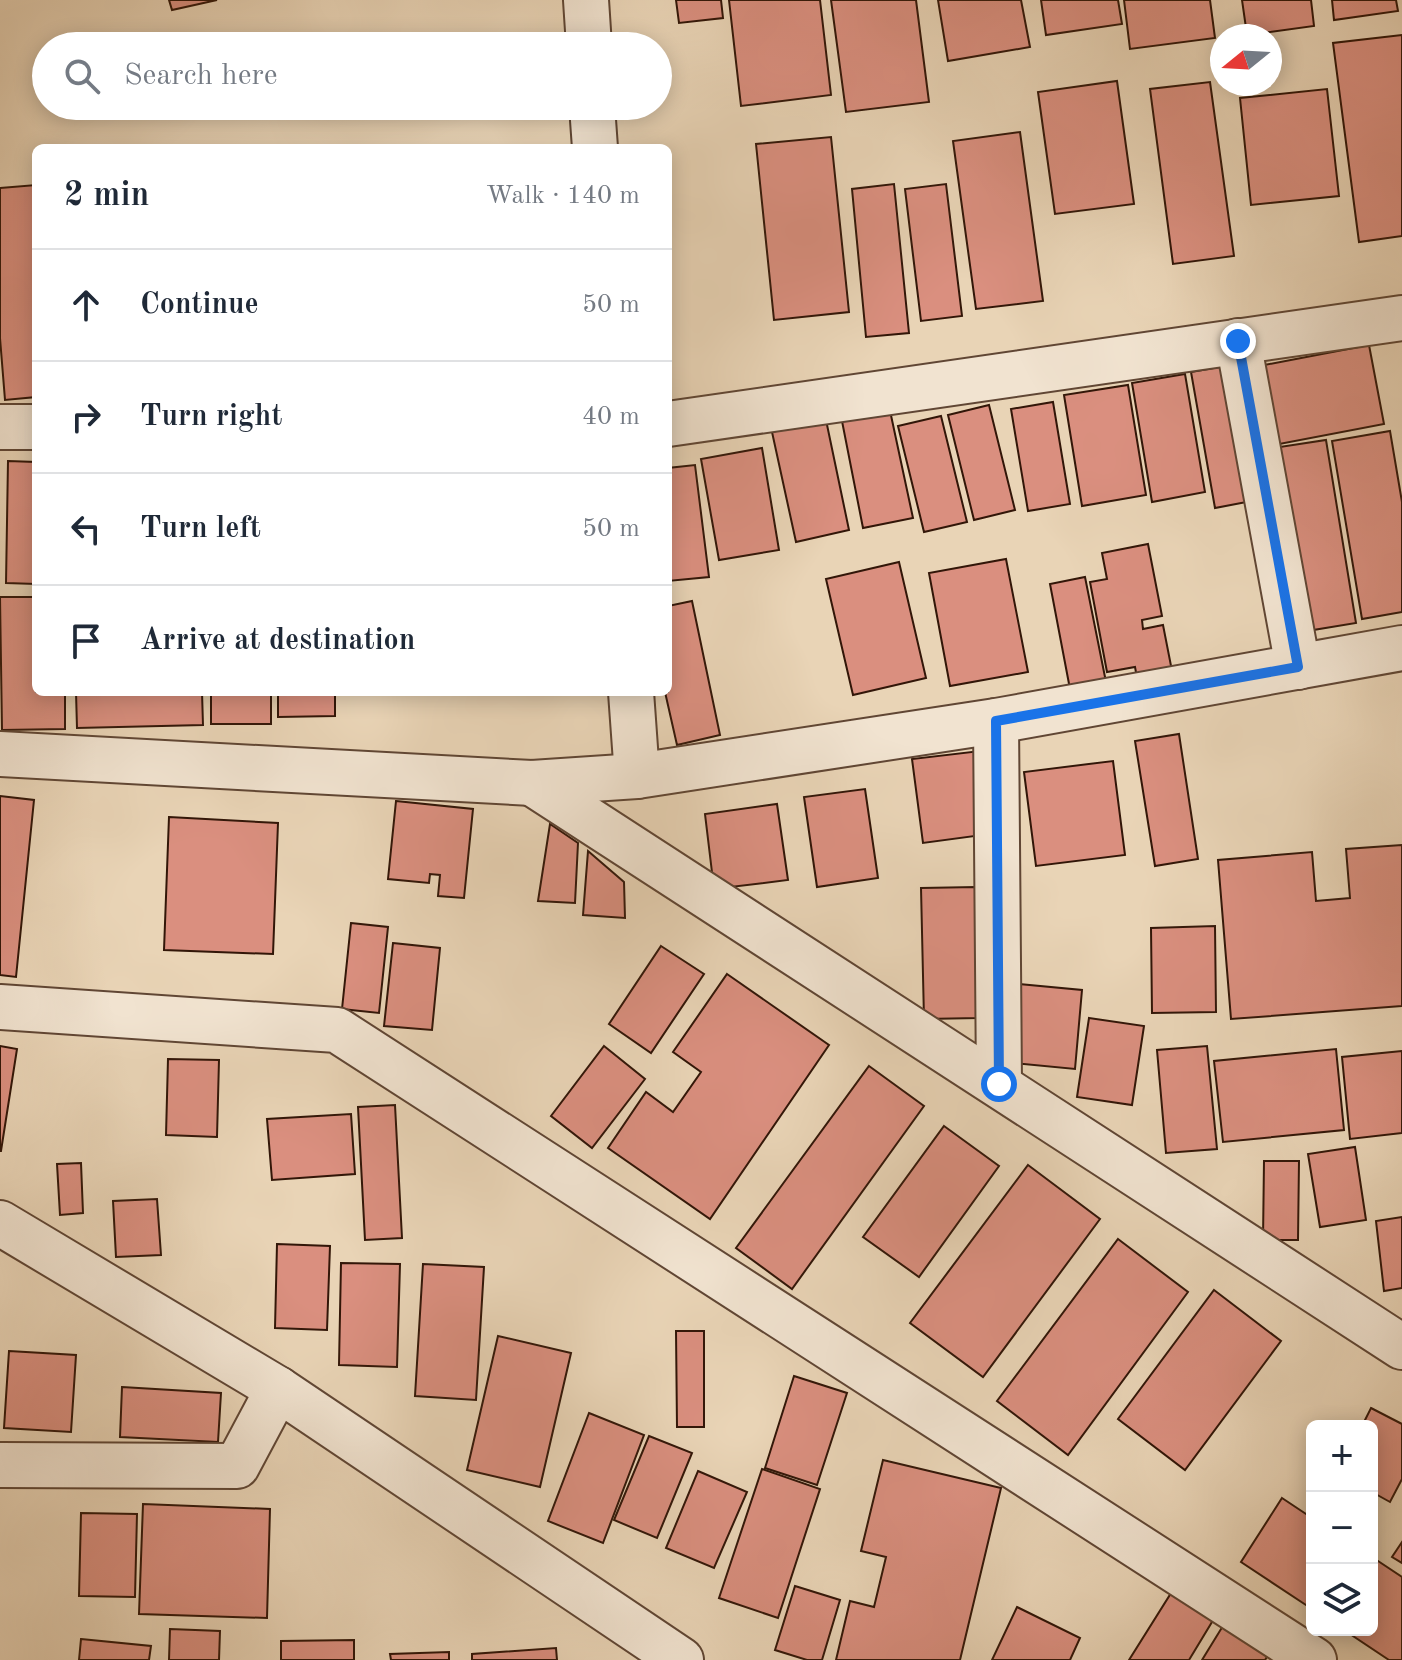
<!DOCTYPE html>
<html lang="en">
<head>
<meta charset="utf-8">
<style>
  :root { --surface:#fff; --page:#f6f6f7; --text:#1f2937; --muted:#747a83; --line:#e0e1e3 }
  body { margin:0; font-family:"Old Standard TT",serif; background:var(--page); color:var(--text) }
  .controls { position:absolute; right:24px; bottom:24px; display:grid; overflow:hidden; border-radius:12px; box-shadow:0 4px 20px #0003 }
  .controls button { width:72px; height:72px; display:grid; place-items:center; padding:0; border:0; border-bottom:2px solid var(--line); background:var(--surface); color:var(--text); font:40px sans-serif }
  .compass { position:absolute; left:1210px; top:24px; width:72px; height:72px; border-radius:50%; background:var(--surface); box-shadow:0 4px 20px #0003; rotate:252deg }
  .stop { position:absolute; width:24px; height:24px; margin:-18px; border:6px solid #1a73e8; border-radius:50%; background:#fff }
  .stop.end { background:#1a73e8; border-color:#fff; box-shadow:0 2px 8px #0008 }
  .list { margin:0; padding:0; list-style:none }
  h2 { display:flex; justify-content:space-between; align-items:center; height:104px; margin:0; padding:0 32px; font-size:34px }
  h2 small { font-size:26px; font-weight:400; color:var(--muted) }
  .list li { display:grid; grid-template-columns:52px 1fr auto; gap:24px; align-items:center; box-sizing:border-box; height:112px; padding:0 32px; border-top:2px solid var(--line) }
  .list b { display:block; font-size:30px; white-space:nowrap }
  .list em { font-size:26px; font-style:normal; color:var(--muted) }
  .icon { flex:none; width:44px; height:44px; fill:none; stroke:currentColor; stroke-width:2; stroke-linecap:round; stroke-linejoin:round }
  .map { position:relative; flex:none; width:1402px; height:1660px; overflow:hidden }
  .search { position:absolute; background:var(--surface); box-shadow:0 4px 20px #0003; left:32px; top:32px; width:640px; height:88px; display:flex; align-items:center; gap:20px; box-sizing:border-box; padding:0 28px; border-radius:44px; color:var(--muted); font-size:30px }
  .panel { position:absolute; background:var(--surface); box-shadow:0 4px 20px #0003; left:32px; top:144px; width:640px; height:552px; border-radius:12px }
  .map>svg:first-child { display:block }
  .building { fill:#da8f7f; stroke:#321608; stroke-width:2 }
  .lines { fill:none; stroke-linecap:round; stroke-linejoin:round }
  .minor-casing { stroke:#604634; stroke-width:48 }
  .minor { stroke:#f1e3d0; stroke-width:44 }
  .route { stroke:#1a73e8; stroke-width:10 }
</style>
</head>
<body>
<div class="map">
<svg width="1402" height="1660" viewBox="0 0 1402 1660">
  <rect width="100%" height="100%" fill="#e9d4b6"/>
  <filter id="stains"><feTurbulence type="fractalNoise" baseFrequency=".0025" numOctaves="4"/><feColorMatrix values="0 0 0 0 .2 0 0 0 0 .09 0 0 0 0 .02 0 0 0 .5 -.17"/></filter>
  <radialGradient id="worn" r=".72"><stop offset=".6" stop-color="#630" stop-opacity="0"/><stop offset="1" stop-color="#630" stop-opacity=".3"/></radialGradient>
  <g class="building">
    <polygon points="169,0 217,0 172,10"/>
    <polygon points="676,0 721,0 723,18 679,23"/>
    <polygon points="729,0 820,0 831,95 741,106"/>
    <polygon points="831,0 916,0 929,102 846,112"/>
    <polygon points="938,0 1021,0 1030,47 948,61"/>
    <polygon points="1041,0 1118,0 1122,24 1046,35"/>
    <polygon points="1124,0 1210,0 1215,38 1130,49"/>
    <polygon points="1242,0 1311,0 1314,26 1247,35"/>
    <polygon points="1332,0 1396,0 1398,11 1334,20"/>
    <polygon points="1402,35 1402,236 1359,242 1333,43"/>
    <polygon points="1117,81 1134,204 1055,214 1038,92"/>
    <polygon points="1210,82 1234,256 1173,264 1150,89"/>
    <polygon points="1327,89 1339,196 1251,205 1240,98"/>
    <polygon points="1020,132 1043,301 976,309 953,141"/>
    <polygon points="831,137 849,312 774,320 756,144"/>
    <polygon points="894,184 909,333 866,337 852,189"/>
    <polygon points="946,184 962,316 921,321 905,189"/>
    <polygon points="36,185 36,397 5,400 0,338 0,188"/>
    <polygon points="1369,345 1384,424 1264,447 1249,368"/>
    <polygon points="1231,365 1257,500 1215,508 1191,372"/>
    <polygon points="1185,374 1205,492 1152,502 1132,383"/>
    <polygon points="1128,385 1146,495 1082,506 1064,395"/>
    <polygon points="1053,402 1070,504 1028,511 1011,409"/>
    <polygon points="989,405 1015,510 974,520 948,415"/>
    <polygon points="889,406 913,518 863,528 841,416"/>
    <polygon points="941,416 967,522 924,532 898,426"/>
    <polygon points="826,420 849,530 796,542 772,432"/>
    <polygon points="1390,431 1402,502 1402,612 1362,619 1332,441"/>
    <polygon points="1326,440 1356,623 1301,632 1273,448"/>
    <polygon points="762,448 779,550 719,560 701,459"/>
    <polygon points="8,461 36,462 36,584 6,583"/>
    <polygon points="695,465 709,577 668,581 668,468"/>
    <polygon points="1148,544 1162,616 1142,620 1143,629 1163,625 1173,676 1138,683 1135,667 1107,672 1090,582 1107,579 1102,553"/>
    <polygon points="1006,559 1028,672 950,686 929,573"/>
    <polygon points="899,562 926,678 853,695 826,579"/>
    <polygon points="1085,577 1106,682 1070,689 1050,584"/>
    <polygon points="0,597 36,597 36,692 65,692 65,729 2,730"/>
    <polygon points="692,601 720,735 677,745 665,692 668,692 668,606"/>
    <polygon points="76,692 202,692 203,725 77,728"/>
    <rect x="211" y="692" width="60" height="32"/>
    <polygon points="278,692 335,692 335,716 278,717"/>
    <polygon points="1179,734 1198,859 1155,866 1135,741"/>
    <polygon points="980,751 990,834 923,843 912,759"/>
    <polygon points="1113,761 1125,855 1036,866 1024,772"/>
    <polygon points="865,789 878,878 817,887 804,797"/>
    <polygon points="0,796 34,800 16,977 0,975"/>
    <polygon points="396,801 473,809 464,898 438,896 440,875 430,874 429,883 388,879"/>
    <polygon points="777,804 788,880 714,889 705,814"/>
    <polygon points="169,817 278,823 273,954 164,950"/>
    <polygon points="550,824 578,843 575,903 538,901"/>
    <polygon points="1402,845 1402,1006 1231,1019 1218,860 1312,852 1316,901 1350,898 1346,849"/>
    <polygon points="588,851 624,882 625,918 583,915"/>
    <polygon points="976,887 979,1018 924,1019 921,888"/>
    <polygon points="351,923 388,927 379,1013 342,1009"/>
    <polygon points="1215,926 1216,1012 1152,1013 1151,928"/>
    <polygon points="393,943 440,948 432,1030 384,1026"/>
    <polygon points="661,946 704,974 651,1053 609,1024"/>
    <polygon points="727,974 829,1045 710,1219 608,1148 646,1092 673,1112 701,1072 673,1052"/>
    <polygon points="1019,984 1082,990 1075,1069 1013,1063"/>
    <polygon points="1089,1018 1144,1026 1132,1105 1077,1097"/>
    <polygon points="0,1046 17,1049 1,1151 0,1151"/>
    <polygon points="604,1046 645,1079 592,1148 551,1116"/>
    <polygon points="1207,1046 1217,1149 1166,1153 1157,1050"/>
    <polygon points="1336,1049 1344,1130 1223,1142 1214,1061"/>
    <polygon points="1402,1051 1402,1133 1350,1139 1342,1057"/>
    <polygon points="168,1059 219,1060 217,1137 166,1135"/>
    <polygon points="869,1066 924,1106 792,1289 736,1248"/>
    <polygon points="395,1105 402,1238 365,1240 358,1107"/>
    <polygon points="351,1114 355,1174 272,1180 267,1119"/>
    <polygon points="944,1126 999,1166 919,1277 863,1237"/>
    <polygon points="1355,1147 1366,1220 1320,1227 1308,1154"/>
    <polygon points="1264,1161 1299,1161 1298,1240 1263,1240"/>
    <polygon points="81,1163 83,1213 60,1215 57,1164"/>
    <polygon points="1028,1165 1100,1219 983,1377 910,1323"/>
    <polygon points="157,1199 161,1255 116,1257 113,1201"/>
    <polygon points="1402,1217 1402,1288 1384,1291 1376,1221"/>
    <polygon points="1118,1239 1188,1292 1068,1455 997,1401"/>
    <polygon points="277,1244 330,1246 327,1330 275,1328"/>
    <polygon points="341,1263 400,1264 397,1367 339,1365"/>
    <polygon points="423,1264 484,1267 476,1400 415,1396"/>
    <polygon points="1214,1290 1281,1341 1185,1470 1118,1419"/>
    <polygon points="676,1331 704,1331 704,1427 677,1427"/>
    <polygon points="498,1336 571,1353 540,1487 467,1470"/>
    <polygon points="9,1351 76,1355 71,1432 4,1428"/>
    <polygon points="794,1376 847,1393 817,1485 765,1468"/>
    <polygon points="122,1387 221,1393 218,1442 120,1437"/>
    <polygon points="1371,1408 1402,1424 1402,1479 1390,1502 1372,1492 1372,1426 1362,1426"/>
    <polygon points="589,1413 644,1435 603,1543 548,1521"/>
    <polygon points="649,1436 692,1453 657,1538 614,1520"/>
    <polygon points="883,1460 1001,1488 960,1660 836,1660 850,1601 874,1607 886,1557 861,1551"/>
    <polygon points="762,1469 820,1489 778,1618 719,1598"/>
    <polygon points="698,1471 747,1492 714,1568 666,1548"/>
    <polygon points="1282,1498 1312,1518 1312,1609 1241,1562"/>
    <polygon points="143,1504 270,1509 267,1618 139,1614"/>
    <polygon points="81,1513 137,1514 135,1597 79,1596"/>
    <polygon points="1402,1542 1402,1563 1392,1557"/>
    <polygon points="1372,1557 1402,1577 1402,1660 1389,1660 1344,1630 1372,1630"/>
    <polygon points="795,1586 840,1600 822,1660 807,1660 775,1650"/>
    <polygon points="1173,1590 1215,1617 1189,1660 1129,1660"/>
    <polygon points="1017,1607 1080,1638 1070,1660 992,1660"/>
    <polygon points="1229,1616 1275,1644 1265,1660 1202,1660"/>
    <polygon points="170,1629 220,1631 219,1660 169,1660"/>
    <polygon points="81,1639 151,1646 149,1660 79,1660"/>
    <polygon points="354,1640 354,1660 281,1660 281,1641"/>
    <polygon points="556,1648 557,1660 472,1660 472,1654"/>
    <polygon points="449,1652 449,1660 391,1660 390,1654"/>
  </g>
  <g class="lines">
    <g class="minor-casing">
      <g id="minor">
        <polyline points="586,0 589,46"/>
        <polyline points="592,106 595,148"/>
        <polyline points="1238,341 1298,667"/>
        <polyline points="668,424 1402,318"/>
        <polyline points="0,427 36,427"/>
        <polyline points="631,692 637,776"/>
        <polyline points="996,721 999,1084"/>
        <polyline points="0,754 532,783 637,776 996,721 1402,648"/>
        <polyline points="532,783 1402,1347"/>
        <polyline points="0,1007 337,1030 1314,1660"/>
        <polyline points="0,1223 278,1389 681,1660"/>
        <polyline points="0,1465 237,1466 278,1389"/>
      </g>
    </g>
    <use href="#minor" class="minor"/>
  </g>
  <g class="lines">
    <polyline class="route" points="999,1084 996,721 1298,667 1238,341"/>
  </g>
  <rect width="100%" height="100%" filter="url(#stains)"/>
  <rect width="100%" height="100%" fill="url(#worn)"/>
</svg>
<div class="controls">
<button>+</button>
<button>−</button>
<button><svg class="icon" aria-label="layers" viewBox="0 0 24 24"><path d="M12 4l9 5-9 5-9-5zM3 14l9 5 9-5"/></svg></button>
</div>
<svg class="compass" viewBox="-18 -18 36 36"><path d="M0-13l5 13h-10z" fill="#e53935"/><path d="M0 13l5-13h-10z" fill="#747a83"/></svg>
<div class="stop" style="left:999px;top:1084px"></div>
<div class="stop end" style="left:1238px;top:341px"></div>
<div class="search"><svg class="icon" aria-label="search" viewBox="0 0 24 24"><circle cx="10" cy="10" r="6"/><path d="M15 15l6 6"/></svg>Search here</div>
<section class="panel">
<h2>2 min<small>Walk · 140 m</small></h2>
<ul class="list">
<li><svg class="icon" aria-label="ahead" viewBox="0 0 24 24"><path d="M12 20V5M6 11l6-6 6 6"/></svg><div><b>Continue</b></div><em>50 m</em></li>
<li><svg class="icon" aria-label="right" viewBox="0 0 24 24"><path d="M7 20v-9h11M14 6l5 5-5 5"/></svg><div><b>Turn right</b></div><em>40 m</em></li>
<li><svg class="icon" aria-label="left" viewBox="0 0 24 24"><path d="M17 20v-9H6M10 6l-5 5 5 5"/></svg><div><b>Turn left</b></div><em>50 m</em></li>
<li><svg class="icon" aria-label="arrive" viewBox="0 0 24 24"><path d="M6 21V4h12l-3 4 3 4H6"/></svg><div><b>Arrive at destination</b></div></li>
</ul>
</section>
</div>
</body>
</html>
